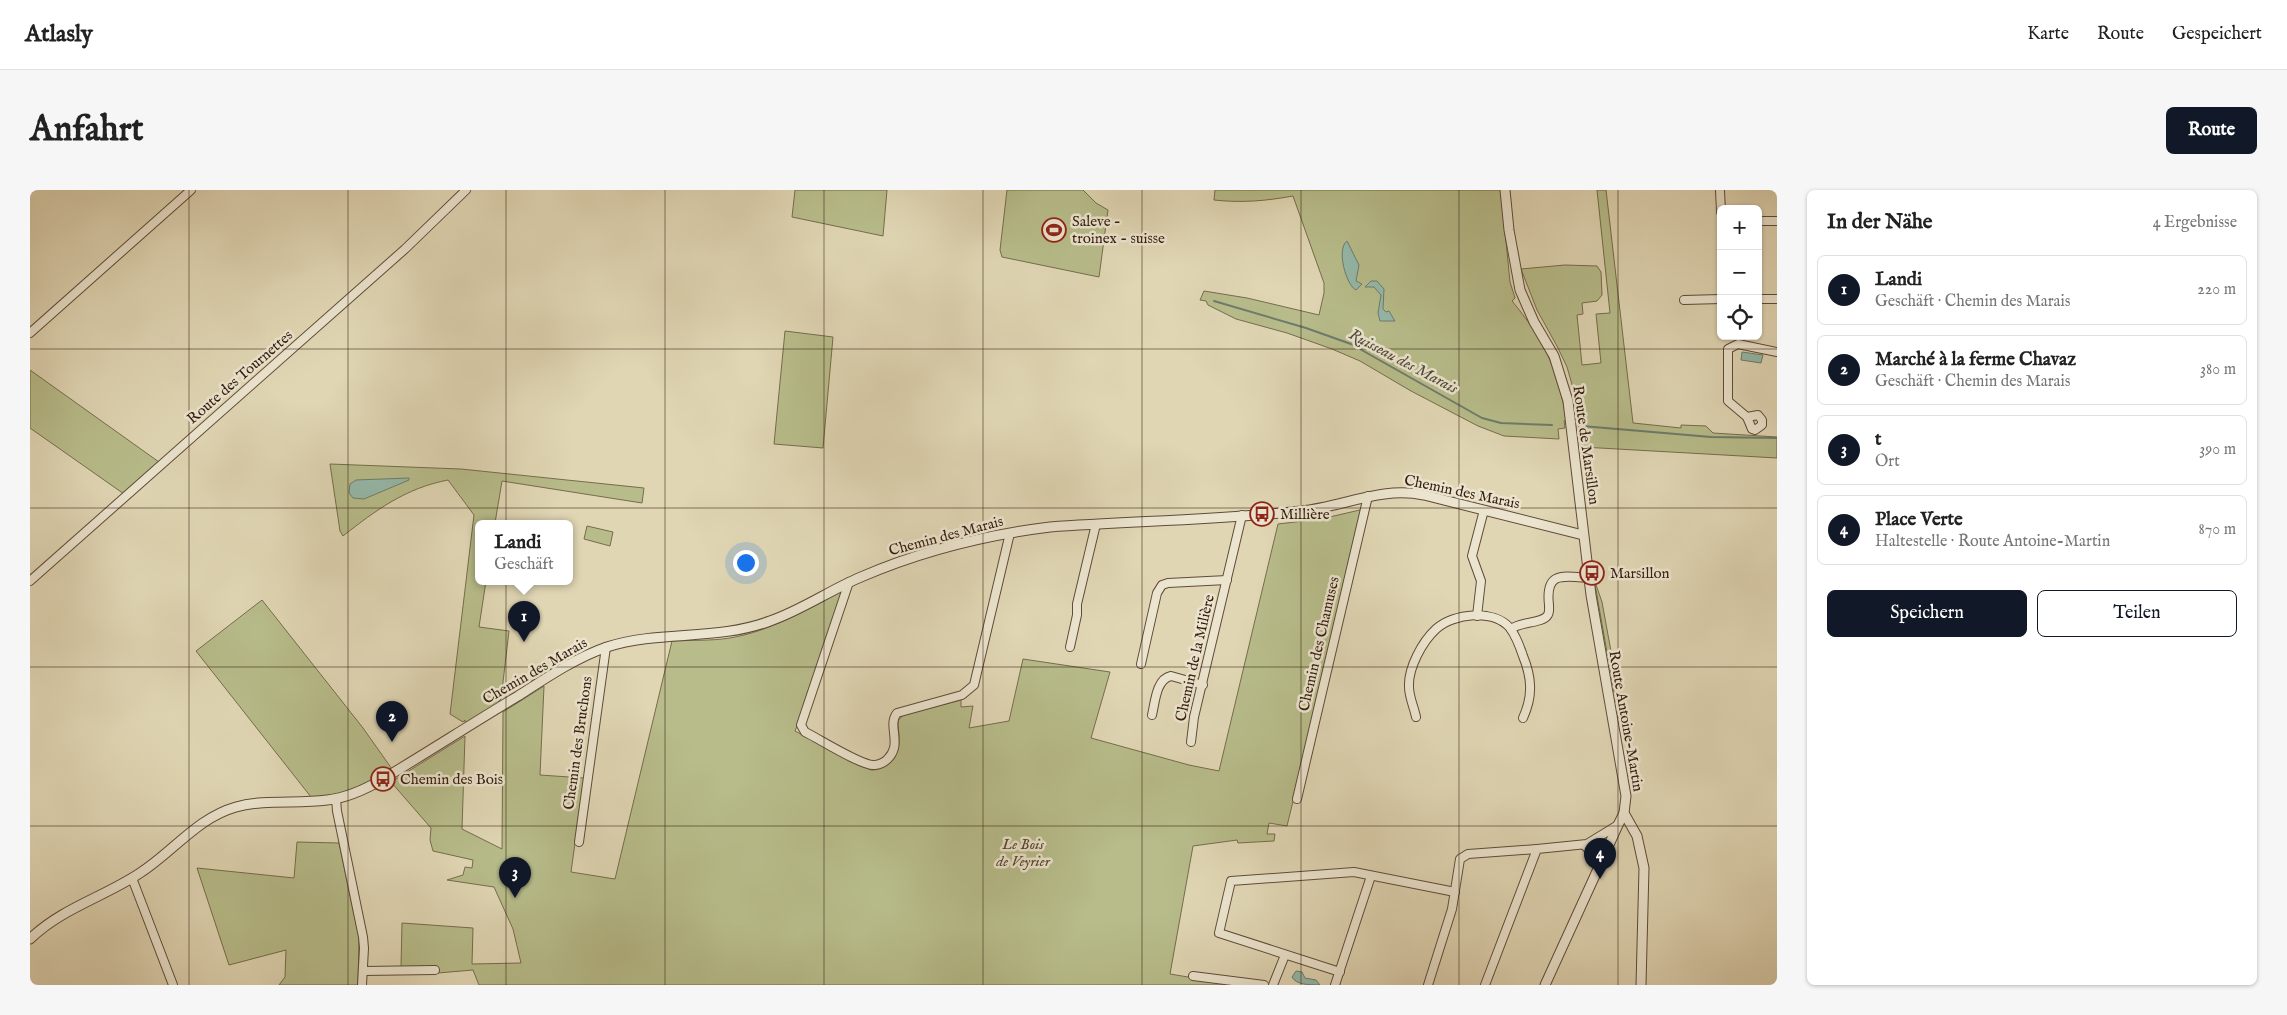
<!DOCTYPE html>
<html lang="de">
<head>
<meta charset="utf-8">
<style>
  :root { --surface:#fff; --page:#f6f6f6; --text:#222; --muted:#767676; --line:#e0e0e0; --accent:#111827 }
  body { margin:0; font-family:"IM FELL English",serif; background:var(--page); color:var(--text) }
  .controls { position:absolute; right:15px; top:15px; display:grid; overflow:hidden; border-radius:8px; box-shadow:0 1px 4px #0004 }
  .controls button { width:45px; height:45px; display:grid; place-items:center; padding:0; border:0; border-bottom:1px solid var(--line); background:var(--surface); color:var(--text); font:25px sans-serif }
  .you { position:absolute; left:715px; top:372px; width:18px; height:18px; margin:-12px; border:4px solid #fff; border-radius:50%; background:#1a73e8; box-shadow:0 0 0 8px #1a73e833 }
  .badge { display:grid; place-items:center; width:32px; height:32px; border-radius:50%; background:var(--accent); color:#fff; font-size:16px; font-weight:700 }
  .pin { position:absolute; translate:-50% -41px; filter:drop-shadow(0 1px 2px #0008) }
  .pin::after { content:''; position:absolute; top:26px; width:18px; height:15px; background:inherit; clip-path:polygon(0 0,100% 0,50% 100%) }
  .popup { position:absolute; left:445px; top:330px; width:98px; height:65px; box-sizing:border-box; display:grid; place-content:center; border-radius:8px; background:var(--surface); filter:drop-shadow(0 1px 4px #0005); font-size:16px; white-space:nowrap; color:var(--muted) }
  .popup b { font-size:19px; color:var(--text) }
  .popup::after { content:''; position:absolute; left:50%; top:100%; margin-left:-10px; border:10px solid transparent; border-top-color:var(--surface) }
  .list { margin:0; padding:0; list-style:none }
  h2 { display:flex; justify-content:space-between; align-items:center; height:65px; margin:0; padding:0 20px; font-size:21px }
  h2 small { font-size:16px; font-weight:400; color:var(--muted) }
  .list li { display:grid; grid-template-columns:32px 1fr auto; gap:15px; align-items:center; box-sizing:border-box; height:70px; margin:0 10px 10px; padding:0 10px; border:1px solid var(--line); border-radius:8px }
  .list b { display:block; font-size:19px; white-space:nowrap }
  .list p { margin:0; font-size:16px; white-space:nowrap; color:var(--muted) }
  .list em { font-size:16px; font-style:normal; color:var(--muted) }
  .actions { display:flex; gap:10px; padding:15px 20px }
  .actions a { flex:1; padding:11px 0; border:1px solid var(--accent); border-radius:8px; text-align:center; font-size:18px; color:var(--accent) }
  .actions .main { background:var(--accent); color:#fff }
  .icon { flex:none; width:28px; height:28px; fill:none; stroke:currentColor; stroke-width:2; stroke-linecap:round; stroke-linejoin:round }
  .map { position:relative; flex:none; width:1747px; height:795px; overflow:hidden; border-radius:8px }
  header { display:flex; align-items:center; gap:30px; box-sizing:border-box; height:70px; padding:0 25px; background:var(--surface); border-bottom:1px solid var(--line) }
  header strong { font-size:24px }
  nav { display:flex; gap:28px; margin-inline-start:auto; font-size:18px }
  .intro { display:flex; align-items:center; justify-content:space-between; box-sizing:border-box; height:120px; padding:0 30px }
  h1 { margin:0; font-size:35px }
  .button { padding:12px 22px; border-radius:8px; background:var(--accent); color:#fff; font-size:18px; font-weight:700 }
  main { display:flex; gap:30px; padding:0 30px }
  aside { flex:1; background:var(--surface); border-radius:8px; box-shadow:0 1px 4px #0004 }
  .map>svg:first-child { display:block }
  .green { fill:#b7bc8a; stroke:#766c4d }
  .water { fill:#94b9aa; stroke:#6e7b6c }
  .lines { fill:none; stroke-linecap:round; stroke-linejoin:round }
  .stream { stroke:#6e7b6c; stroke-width:2 }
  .minor-casing { stroke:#604b39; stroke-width:10 }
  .tertiary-casing { stroke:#604b39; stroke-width:11 }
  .minor { stroke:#ebe4ce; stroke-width:8 }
  .tertiary { stroke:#ebe4ce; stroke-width:9 }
  .grid { fill:none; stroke:#351d10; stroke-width:1; stroke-opacity:0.55 }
  .labels { text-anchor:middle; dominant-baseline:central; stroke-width:5; stroke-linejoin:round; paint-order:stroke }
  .poi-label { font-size:15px; fill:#351d10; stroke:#ebe4ce; text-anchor:start }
  .street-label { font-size:15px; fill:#351d10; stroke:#ebe4ce }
  .park-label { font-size:15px; font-style:italic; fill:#56452e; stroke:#ebe4ce }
  .water-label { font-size:16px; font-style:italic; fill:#524c3e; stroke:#ebe4ce }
</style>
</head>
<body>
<header>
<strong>Atlasly</strong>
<nav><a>Karte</a><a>Route</a><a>Gespeichert</a></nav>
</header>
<div class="intro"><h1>Anfahrt</h1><a class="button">Route</a></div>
<main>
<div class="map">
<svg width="1747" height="795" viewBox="0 0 1747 795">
  <rect width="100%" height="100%" fill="#e0d6b4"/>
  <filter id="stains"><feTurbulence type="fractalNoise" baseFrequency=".004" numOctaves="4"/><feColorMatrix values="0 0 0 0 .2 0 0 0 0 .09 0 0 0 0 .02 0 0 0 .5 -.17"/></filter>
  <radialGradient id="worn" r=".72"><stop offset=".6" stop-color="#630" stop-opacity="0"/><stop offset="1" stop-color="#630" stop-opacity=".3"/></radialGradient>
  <g class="green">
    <polygon points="765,0 857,0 853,46 762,27"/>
    <polygon points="977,0 1053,0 1066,13 1078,20 1069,87 972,67 970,60"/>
    <path d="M1185,0H1471L1480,92L1485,108L1482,111C1513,148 1529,181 1536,229L1534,231L1535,238L1528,239L1529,249L1474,246L1448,236L1381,201L1330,171L1302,159L1257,143L1206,129L1178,115L1176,111L1170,110L1174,101L1217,108L1289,125L1294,103V93L1263,6C1236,11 1211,13 1184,10Z"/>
    <polygon points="1567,0 1576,0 1603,233 1651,238 1651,235 1676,236 1683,243 1747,247 1747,268 1552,257 1543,198 1537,177 1528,158 1507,120 1491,79 1535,75 1567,76 1571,82 1572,105 1567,111 1552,113 1553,124 1547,125 1552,175 1571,173 1566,124 1580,123"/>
    <polygon points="755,141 803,147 793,258 744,254"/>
    <polygon points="0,180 129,272 94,304 0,238"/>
    <path d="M300,274L431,279L614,298L612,313L472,291L465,333H449V391H456L449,437L479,441L471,509L466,515L435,533V530L433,532L420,524L444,325L418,290C376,298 346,320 313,346L310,341Z"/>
    <path d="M1334,319L1257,636L1239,633L1237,644H1245L1244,651L1208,653L1207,650L1163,656L1140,784L1206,795H449L443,780L408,783V777H371L372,733L443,738L442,774L491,773L483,739L464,697L417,690L433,685L435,677L442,678L443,670L403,661L400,650L401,638L361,592L435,546L432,639L472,659L473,522L514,496L510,585L554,588L541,682L585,689L642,451C661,450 681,451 700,448C741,441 775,420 811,402L812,411L787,486L765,541L841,580C853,581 866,567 869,555C870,548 868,538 868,531L873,525L931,510V517L943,516L939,538L979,531L993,469L1080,482L1061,548L1159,575L1189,581L1248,334L1291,329Z"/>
    <polygon points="557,336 583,342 580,356 554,349"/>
    <polygon points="1564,389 1572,412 1589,505 1586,513"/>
    <path d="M232,410L333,538L362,579C336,594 311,607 281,607L166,461Z"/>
    <polygon points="267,652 309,653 329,747 328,795 249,795 255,787 256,760 199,775 167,678 264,688"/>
  </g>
  <g class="water">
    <path d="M1317,51L1329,75L1326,91L1332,94L1326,100C1316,95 1306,59 1317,51Z"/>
    <polygon points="1341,91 1347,91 1354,99 1353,119 1356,122 1359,121 1365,131 1350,131 1348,123 1351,105 1344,97 1335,97"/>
    <polygon points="1712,162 1733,165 1731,173 1711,170"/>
    <polygon points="379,288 379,290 334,309 323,308 319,303 320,294 326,290"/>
    <path d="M1266,781L1272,782L1275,788L1286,790L1290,795C1280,795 1266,795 1262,787Z"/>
  </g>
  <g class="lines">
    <g class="stream">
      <polyline points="1184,111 1276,138 1321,154 1452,228 1471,233 1522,235"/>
      <polyline points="1552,236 1681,247 1747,248"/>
    </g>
    <g class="minor-casing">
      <g id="minor">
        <polyline points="1690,0 1691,22"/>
        <polyline points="1728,31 1747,31"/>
        <polyline points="1728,109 1747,109"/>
        <polyline points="1654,110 1691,109"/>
        <polyline points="0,143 161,0"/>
        <polyline points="1717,227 1728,225 1732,230 1732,235 1725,240 1722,239 1717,227 1698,211 1698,159 1708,154 1747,162"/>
        <polyline points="0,391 375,59 436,0"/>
        <path d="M819,392L771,535L775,542C788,548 833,577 845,575C855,574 862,566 864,558C867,546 859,533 867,523L932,505L944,495L980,343"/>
        <polyline points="1447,426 1451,391 1442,366 1454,320"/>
        <path d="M1481,439C1490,432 1512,433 1517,426C1520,423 1519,419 1519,415C1515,381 1533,386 1559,388"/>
        <polyline points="1040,457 1047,425 1047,414 1066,334"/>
        <polyline points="1111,474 1127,403 1132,395 1138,393 1197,390"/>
        <path d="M1122,525C1125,513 1126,489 1141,486L1173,495"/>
        <path d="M1386,527C1384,517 1379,507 1379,497C1378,478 1392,452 1406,439C1423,423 1464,419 1480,438C1486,446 1490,457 1493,466C1502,488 1503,506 1493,528"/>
        <polyline points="1161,552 1164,527 1212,325"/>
        <polyline points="306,609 307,621 333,747 334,758 332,795"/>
        <polyline points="1267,609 1338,306"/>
        <polyline points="549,652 576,457"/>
        <polyline points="1554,655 1572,673"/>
        <polyline points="102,688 143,795"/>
        <polyline points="333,781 405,780"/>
        <polyline points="1310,782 1189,743 1201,691 1324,682 1425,702"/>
        <polyline points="1163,786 1234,795"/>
        <polyline points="1243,795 1255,765"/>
        <polyline points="1305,795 1341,686"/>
        <polyline points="1398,795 1422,719 1430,669 1438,664 1507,659"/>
        <polyline points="1455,795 1507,659 1557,654 1588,635"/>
      </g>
    </g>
    <g class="tertiary-casing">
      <g id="tertiary">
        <polyline points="1475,0 1479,40 1490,100 1504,132 1524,166 1538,211 1561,405 1596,606 1594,623 1588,635 1515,795"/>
        <polyline points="1594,623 1607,646 1614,678 1611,795"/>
        <path d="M0,749C32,718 74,707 110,683C143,662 167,628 206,617C235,609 267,614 297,610C317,608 336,599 353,589C398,562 443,533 488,506C516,488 545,468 577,457C630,440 687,451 740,431C772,420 800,400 831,387C891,361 955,345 1020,337C1104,331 1188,330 1271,321C1313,317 1351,296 1394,305L1553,345"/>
      </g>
    </g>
    <use href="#minor" class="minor"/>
    <use href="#tertiary" class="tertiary"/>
  </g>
  <path class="grid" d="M159,0V795M318,0V795M476,0V795M635,0V795M794,0V795M953,0V795M1112,0V795M1271,0V795M1429,0V795M1588,0V795M0,159H1747M0,318H1747M0,477H1747M0,636H1747"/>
  <defs>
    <g id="stadium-ring" transform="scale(1.25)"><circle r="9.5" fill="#ebe4ce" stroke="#8f2418" stroke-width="1.5"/><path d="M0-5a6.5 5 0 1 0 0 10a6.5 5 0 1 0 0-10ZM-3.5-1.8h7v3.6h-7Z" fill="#8f2418"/></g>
    <g id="bus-ring" transform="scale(1.25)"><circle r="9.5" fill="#ebe4ce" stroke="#8f2418" stroke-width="1.5"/><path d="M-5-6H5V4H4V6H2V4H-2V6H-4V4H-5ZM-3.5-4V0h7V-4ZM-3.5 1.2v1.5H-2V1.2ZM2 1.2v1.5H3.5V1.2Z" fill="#8f2418"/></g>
  </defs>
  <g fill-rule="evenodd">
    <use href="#stadium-ring" x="1024" y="40"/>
    <use href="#bus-ring" x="1232" y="324"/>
    <use href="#bus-ring" x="1562" y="383"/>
    <use href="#bus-ring" x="353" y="589"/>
  </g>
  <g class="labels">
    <g class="poi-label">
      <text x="1042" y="31">Saleve -<tspan x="1042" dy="17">troinex - suisse</tspan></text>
      <text x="1250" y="324">Millière</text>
      <text x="1580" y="383">Marsillon</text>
      <text x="370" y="589">Chemin des Bois</text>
    </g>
    <g class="street-label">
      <text transform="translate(210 187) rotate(-41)">Route des Tournettes</text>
      <text transform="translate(1556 255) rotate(82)">Route de Marsillon</text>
      <text transform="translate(1432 302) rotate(12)">Chemin des Marais</text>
      <text transform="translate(916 346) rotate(-15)">Chemin des Marais</text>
      <text transform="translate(1289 454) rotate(-77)">Chemin des Chamuses</text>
      <text transform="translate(1165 468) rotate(-77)">Chemin de la Milière</text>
      <text transform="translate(505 481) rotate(-30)">Chemin des Marais</text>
      <text transform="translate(1596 531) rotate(80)">Route Antoine-Martin</text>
      <text transform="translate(548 553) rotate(-82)">Chemin des Bruchons</text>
    </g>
    <g class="park-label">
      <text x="993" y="654">Le Bois<tspan x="993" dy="17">de Veyrier</tspan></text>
    </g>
    <g class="water-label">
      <text transform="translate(1373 172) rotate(28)">Ruisseau des Marais</text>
    </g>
  </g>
  <rect width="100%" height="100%" filter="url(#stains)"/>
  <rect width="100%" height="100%" fill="url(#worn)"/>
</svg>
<div class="controls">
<button>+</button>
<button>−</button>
<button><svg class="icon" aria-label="locate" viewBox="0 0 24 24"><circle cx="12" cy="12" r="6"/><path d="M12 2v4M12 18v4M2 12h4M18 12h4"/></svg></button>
</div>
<div class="you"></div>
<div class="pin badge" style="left:494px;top:452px">1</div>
<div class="popup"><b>Landi</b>Geschäft</div>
<div class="pin badge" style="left:362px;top:552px">2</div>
<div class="pin badge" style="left:485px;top:708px">3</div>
<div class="pin badge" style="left:1570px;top:689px">4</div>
</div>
<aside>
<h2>In der Nähe<small>4 Ergebnisse</small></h2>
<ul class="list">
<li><span class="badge">1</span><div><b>Landi</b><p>Geschäft · Chemin des Marais</p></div><em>220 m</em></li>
<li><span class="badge">2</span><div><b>Marché à la ferme Chavaz</b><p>Geschäft · Chemin des Marais</p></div><em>380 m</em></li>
<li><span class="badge">3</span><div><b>t</b><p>Ort</p></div><em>390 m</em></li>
<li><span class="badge">4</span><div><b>Place Verte</b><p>Haltestelle · Route Antoine-Martin</p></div><em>870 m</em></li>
</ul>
<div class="actions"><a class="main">Speichern</a><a>Teilen</a></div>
</aside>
</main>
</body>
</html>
